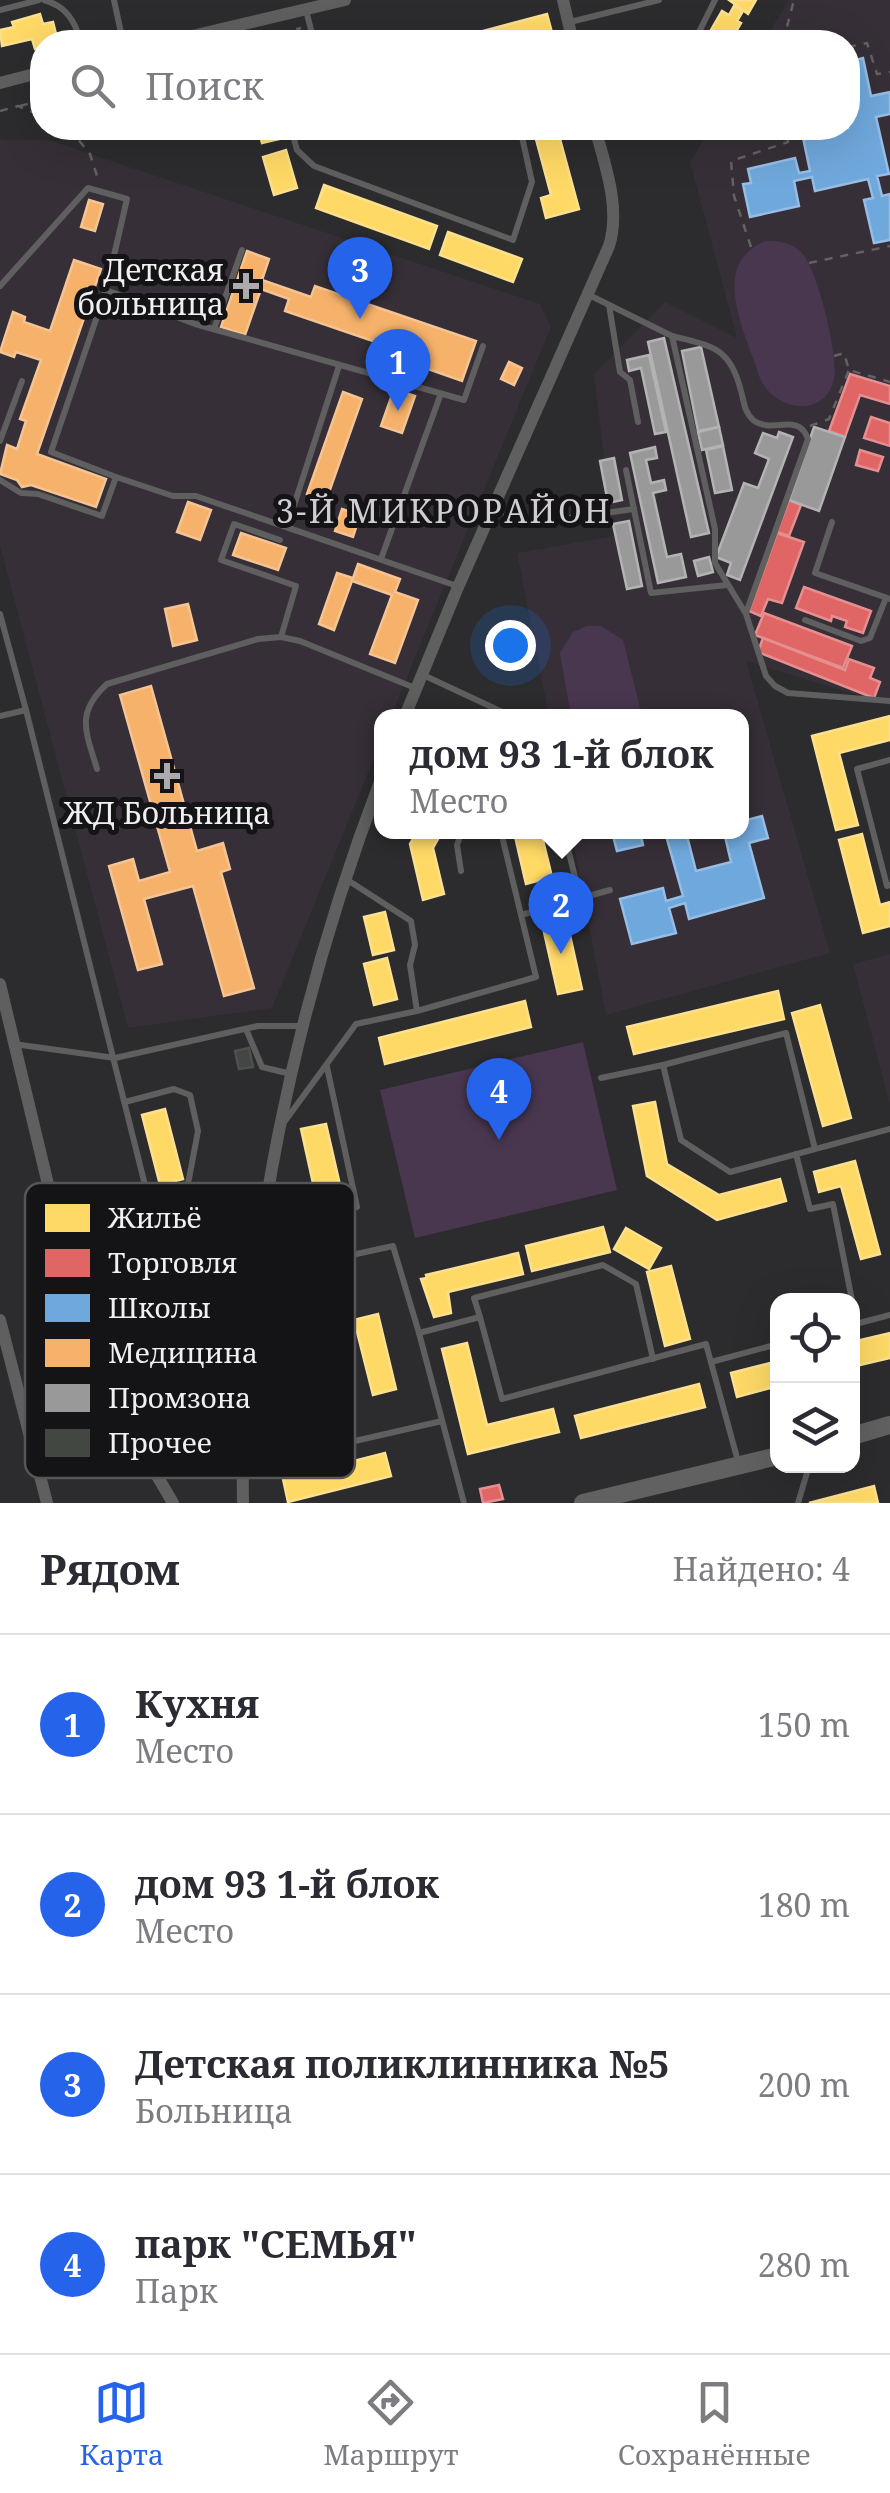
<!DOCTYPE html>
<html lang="ru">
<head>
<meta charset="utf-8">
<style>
  :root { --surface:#fff; --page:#f7f7f7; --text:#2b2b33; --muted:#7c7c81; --line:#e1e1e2; --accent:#2563eb }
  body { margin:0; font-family:"Noto Serif",serif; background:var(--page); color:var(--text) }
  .controls { position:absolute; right:30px; bottom:30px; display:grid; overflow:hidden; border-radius:20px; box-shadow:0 10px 40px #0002 }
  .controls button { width:90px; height:90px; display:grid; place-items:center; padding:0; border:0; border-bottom:2px solid var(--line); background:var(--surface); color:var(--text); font:50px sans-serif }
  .you { position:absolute; left:510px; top:645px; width:35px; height:35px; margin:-25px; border:8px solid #fff; border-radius:50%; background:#1a73e8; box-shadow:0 0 0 15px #1a73e833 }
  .badge { display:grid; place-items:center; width:65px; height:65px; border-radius:50%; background:var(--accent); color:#fff; font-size:32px; font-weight:700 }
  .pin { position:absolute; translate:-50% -82px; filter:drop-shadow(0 2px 5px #0008) }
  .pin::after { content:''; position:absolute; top:52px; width:35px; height:30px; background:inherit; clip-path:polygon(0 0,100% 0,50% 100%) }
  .popup { position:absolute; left:374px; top:709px; width:375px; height:130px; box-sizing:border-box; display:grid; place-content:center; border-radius:20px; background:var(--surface); filter:drop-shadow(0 2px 8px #0005); font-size:32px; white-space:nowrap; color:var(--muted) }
  .popup b { font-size:38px; color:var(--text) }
  .popup::after { content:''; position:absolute; left:50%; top:100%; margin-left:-20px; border:20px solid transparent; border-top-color:var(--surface) }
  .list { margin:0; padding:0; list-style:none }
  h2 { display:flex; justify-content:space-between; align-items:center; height:130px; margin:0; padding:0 40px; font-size:42px }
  h2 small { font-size:32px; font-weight:400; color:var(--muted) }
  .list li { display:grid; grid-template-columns:65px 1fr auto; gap:30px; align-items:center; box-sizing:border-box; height:180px; padding:0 40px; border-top:2px solid var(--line) }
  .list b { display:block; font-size:38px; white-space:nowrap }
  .list p { margin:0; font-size:32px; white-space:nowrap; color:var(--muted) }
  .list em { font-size:32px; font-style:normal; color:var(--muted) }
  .icon { flex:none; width:55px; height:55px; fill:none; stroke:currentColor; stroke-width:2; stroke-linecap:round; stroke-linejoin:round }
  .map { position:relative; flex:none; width:890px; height:1503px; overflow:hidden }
  .search { position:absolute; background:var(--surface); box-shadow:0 10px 40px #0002; left:30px; right:30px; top:30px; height:110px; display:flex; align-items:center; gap:25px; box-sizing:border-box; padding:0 35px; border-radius:40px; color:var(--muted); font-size:38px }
  .sheet { height:850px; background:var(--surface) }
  nav { display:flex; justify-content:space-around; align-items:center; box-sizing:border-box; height:140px; border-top:2px solid var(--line); background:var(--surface); font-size:28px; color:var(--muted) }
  nav a { display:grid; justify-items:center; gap:5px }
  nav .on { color:var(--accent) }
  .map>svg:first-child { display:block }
  .built { fill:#362f37 }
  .green { fill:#493750 }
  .homes { fill:#ffd966; stroke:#fbe090; stroke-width:2.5 }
  .shops { fill:#e06666; stroke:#e58f90; stroke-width:2.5 }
  .schools { fill:#6fa8dc; stroke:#96bde3; stroke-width:2.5 }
  .health { fill:#f6b26b; stroke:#f4c494; stroke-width:2.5 }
  .industry { fill:#999; stroke:#b3b3b4; stroke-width:2.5 }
  .building { fill:#424742; stroke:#4f4f50; stroke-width:2.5 }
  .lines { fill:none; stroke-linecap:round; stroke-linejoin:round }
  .path { stroke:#636263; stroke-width:2.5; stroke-dasharray:8 8; stroke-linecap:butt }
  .service { stroke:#5f5f5f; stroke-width:6 }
  .minor { stroke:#5f5f5f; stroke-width:12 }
  .secondary { stroke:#626162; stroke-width:18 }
  .poi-dot { fill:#acaaad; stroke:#141315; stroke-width:4 }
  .labels { text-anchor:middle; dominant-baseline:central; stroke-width:10; stroke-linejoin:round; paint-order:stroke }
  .poi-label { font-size:30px; fill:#f1eff2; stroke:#141315; text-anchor:end }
  .neighbourhood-label { font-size:32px; letter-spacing:2.5px; fill:#d0ccd1; stroke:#141315 }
  .key { fill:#141315; stroke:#565557; stroke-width:2.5 }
  .key-label { font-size:28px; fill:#f1eff2 }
</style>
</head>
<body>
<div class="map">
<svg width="890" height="1503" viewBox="0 0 890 1503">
  <rect width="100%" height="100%" fill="#2c2b2d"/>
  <g class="built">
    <polygon points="789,0 890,0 890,705 746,661 830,953 606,1015 571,832 741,832 741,716 549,716 517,553 613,536 594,374 665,302 737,338 690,162 711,128 848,128 848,42 763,42"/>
    <polygon points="0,140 49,140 540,304 551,327 391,716 381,716 381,741 272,1008 128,1028 0,546"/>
    <polygon points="890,954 890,1105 853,964"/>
  </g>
  <g class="green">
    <path d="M765,241C778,241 791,242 801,252C817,267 839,357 834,379C824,421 772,410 759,376C746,333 708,265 765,241Z"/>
    <polygon points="587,626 601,626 623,640 642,716 571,716 560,653 573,632"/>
    <polygon points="583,1042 617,1190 415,1238 380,1090"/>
  </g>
  <g class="homes">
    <polygon points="729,0 756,0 748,14"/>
    <polygon points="734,6 743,11 737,21 741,23 730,42 704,42 722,11 729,15"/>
    <polygon points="40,14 43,24 53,22 58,42 42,42 42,47 35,49 32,39 2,46 0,30 14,27 12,22"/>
    <polygon points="547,14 554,40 543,42 442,42"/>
    <polygon points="258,128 280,128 283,138 262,143"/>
    <polygon points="533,128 557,128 579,209 546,218 541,198 551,195"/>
    <polygon points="286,150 297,188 274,195 263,157"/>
    <polygon points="324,185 437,226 429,249 316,208"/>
    <polygon points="448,232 522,259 513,282 440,255"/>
    <polygon points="890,716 890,740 839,753 858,825 836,830 812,736"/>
    <polygon points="417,832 442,832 433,848 444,894 423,900 410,844"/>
    <polygon points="514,832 541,832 552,877 526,884"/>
    <polygon points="862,834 880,905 890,902 890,926 863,933 839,840"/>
    <polygon points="385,912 394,950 373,955 364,917"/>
    <polygon points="565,913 582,989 558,994 541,919"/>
    <polygon points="387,958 397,999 374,1005 364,964"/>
    <polygon points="778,991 784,1019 634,1054 627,1027"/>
    <polygon points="525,1001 531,1027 385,1064 379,1038"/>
    <polygon points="820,1005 851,1118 823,1126 792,1013"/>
    <polygon points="655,1102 667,1164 719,1195 780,1179 786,1201 717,1220 647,1176 633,1106"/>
    <polygon points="165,1109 183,1179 160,1185 142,1115"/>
    <polygon points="326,1124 343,1198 318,1206 301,1129"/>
    <polygon points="855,1161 880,1254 861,1259 841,1186 819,1192 814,1172"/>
    <polygon points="603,1227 610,1252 532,1271 526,1246"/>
    <polygon points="626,1228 661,1248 649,1269 614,1249"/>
    <polygon points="518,1253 523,1274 448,1292 451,1313 434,1317 421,1279 427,1278 426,1275"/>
    <polygon points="671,1266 690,1339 665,1346 647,1272"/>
    <polygon points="346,1296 352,1318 276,1337 270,1315"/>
    <polygon points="378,1314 396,1389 373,1395 354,1320"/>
    <polygon points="890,1333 890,1358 852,1367 852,1342"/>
    <polygon points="467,1343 487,1425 553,1409 559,1432 468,1454 442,1349"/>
    <polygon points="778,1361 778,1386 737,1397 731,1373"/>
    <polygon points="699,1384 705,1407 581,1438 575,1416"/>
    <polygon points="385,1453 391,1476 288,1502 283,1479"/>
    <polygon points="874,1486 878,1503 809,1503"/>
  </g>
  <g class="shops">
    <polygon points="850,374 890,386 890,404 860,395 845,437 829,431"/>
    <polygon points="871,417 890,423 890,446 864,438"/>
    <polygon points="860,450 883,457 878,471 856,465"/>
    <polygon points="789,500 801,505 789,536 777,532"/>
    <polygon points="777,533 804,542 782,603 768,599 761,616 749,611"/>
    <polygon points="804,587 871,611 863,633 845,627 847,621 832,616 831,621 796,608"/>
    <polygon points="764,613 852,646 843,668 755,635"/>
    <polygon points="763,638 845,670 849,659 874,668 870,678 880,682 874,698 758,652"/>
    <polygon points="499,1485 503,1499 483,1503 480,1489"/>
  </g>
  <g class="schools">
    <polygon points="863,58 871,96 890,92 890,114 876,117 889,174 877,176 882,196 890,194 890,240 874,243 864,200 873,198 868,179 815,191 812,177 794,181 799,206 750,217 743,184 751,183 748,169 795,158 799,173 810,171 801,128 848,128 848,62"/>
    <polygon points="741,812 743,821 762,816 768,838 749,843 764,898 689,919 685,903 669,908 676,933 632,944 620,899 663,888 666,901 683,896 665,832 686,832 696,871 731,862 724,832 741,832"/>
    <polygon points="612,832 640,832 643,845 617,851"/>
  </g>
  <g class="health">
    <polygon points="89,200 103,204 95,231 81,227"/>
    <polygon points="247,251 269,259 262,280 311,297 315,286 476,341 462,381 405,361 408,353 285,311 289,299 261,289 245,335 221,327"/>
    <polygon points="74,260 101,269 37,454 106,479 96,507 31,485 22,487 17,480 0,474 7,445 17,449 26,421 20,419 41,360 16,352 14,357 0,352 13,312 25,317 24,322 50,331"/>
    <polygon points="509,362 522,368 514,385 501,379"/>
    <polygon points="394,389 415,396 402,433 381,426"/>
    <polygon points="343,392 362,399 326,501 307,494"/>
    <polygon points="188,502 211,510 200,540 177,532"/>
    <polygon points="342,509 360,515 353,537 335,531"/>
    <polygon points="241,533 286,548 278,570 233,555"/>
    <polygon points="358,564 400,579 395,592 418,600 395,663 370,654 392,595 352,581"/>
    <polygon points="337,573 353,578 334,630 319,624"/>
    <polygon points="188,604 197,640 173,646 165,609"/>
    <polygon points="151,686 197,851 223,843 230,869 221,872 254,988 224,996 193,886 144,899 162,964 138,970 109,866 133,859 139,881 170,872 120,695"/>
  </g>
  <g class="industry">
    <polygon points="664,338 709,533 691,537 648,342"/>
    <polygon points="701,347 719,427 698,431 682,351"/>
    <polygon points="649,355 666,432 655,434 641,368 629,371 627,360"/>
    <polygon points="719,427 723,445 702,450 698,432"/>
    <polygon points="814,427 845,437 819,511 789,500"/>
    <polygon points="779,432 793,437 740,580 727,575 731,563 716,557 744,483 758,488 769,459 755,453 763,433 777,438"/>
    <polygon points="723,446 732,490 715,493 706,450"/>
    <polygon points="655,447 657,458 646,460 651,483 664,480 666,490 653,493 667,557 681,554 686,577 658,583 630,453"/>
    <polygon points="614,458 622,500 608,503 600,461"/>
    <polygon points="629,521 642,586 627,589 613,524"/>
    <polygon points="709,557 713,572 698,576 694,561"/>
  </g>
  <polygon class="building" points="249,1048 253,1067 239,1069 235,1051"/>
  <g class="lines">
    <g class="path">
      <polyline points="250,42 301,28"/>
      <polyline points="783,42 794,0"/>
      <polyline points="848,47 867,43 877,74 890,72"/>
      <polyline points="20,106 42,100"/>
      <polyline points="0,111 18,106 42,116"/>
      <polyline points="69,128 90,154 99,182"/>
      <polyline points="751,247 734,196 731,161 788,142 786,128"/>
      <polyline points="809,263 890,246"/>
      <polyline points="834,356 844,353 849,370 890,382"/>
      <polyline points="810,426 829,419 849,370"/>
    </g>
    <g class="service">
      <path d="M44,0C66,6 75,21 81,42"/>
      <polyline points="114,0 123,42"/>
      <polyline points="0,10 39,0"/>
      <polyline points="306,10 314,42"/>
      <polyline points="570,22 659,0"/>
      <polyline points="694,42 715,0"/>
      <polyline points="291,128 297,150 314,166 513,240 532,182 520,128"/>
      <polyline points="0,286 88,188 127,199 106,290 195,324 464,400 483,346"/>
      <polyline points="106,290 51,452 116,477"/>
      <polyline points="587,294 672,336 715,529 715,563 746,614 766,676 775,686 788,693 890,701"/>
      <polyline points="609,305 620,372 630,380 638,422"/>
      <polyline points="214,329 242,250"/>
      <path d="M672,336C712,346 730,347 741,391C744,401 744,412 753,420C772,435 798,411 808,439L746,613"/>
      <polyline points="0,441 22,381"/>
      <polyline points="626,470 651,593 727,585"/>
      <polyline points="0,480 21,493 38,494 102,516 116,477 173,496 196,496 457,586"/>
      <polyline points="494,509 533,523 634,509"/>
      <polyline points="832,522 815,573 890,599"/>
      <polyline points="287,527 339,366"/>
      <polyline points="280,540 234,524 221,560 296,586 281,637"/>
      <polyline points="381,559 440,396"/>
      <polyline points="0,614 26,710"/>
      <polyline points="805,620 861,641 870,638 886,598"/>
      <polyline points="421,674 511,716"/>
      <polyline points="0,716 26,710 147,1193 188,1184 198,1131 190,1095 174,1089 125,1102"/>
      <polyline points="890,760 857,769 887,886 890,885"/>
      <path d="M97,769C86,732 75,713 107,684L258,639L281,637L300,641L415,688"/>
      <polyline points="564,832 580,898"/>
      <polyline points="461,871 457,845 462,832"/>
      <polyline points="346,879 411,921 415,945 410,965 417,1011"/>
      <polyline points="521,915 610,890"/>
      <polyline points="246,1029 262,1067 291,1074"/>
      <polyline points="14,1044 115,1058 258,1026 301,1026"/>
      <polyline points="601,1078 663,1065"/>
      <polyline points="285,1121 356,1024 417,1011 536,977 501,832"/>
      <polyline points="815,1149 786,1033 663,1065 681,1140 730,1172 890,1129"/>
      <polyline points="796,1154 810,1209 833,1204 852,1300"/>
      <polyline points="290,1220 357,1207 327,1067"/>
      <polyline points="338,1258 393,1246 419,1333"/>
      <polyline points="852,1305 856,1324"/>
      <polyline points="480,1317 474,1298 603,1265 636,1284 653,1359"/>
      <polyline points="852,1325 890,1315"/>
      <polyline points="283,1347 331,1334 351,1442"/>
      <polyline points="711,1362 778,1344"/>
      <polyline points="268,1461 442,1421"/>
      <polyline points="464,1503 419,1333 480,1317 502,1399 706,1344 739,1465"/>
      <polyline points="798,1503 809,1466"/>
    </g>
    <g class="minor">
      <polyline points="563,0 573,42"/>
      <polyline points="167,42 345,0"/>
      <polyline points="0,83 42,72"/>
      <path d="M405,716L458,587L609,246C621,208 605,165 595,128"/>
      <polyline points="0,984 86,1343 101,1380 173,1503"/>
      <polyline points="0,1320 47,1503"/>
      <path d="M243,1503C239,1262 295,1004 381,779"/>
    </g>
    <g class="secondary">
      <polyline points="852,1436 890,1425"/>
      <polyline points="583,1503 778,1456"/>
    </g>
  </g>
  <g class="poi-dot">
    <path d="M241 271h10v10h10v10h-10v10h-10v-10h-10v-10h10z"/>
    <path d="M162 761h10v10h10v10h-10v10h-10v-10h-10v-10h10z"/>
  </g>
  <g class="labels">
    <g class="poi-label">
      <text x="224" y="269">Детская<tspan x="224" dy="34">больница</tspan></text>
      <text x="167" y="812" text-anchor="middle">ЖД Больница</text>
    </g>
    <g class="neighbourhood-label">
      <text x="444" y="510">3-Й МИКРОРАЙОН</text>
    </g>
  </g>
  <rect x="25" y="1183" width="330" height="295" rx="15" class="key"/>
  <rect x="45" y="1204" width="45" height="28" fill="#ffd966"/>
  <rect x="45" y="1249" width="45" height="28" fill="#e06666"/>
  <rect x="45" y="1294" width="45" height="28" fill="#6fa8dc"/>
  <rect x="45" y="1339" width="45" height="28" fill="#f6b26b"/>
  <rect x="45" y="1384" width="45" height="28" fill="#999"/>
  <rect x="45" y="1429" width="45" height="28" fill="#424742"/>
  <g class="key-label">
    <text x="108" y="1228">Жильё</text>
    <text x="108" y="1273">Торговля</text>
    <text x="108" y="1318">Школы</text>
    <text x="108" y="1363">Медицина</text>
    <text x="108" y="1408">Промзона</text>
    <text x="108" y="1453">Прочее</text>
  </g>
</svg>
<div class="controls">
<button><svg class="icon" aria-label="locate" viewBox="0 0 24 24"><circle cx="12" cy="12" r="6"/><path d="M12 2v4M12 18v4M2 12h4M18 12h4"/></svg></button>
<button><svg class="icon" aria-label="layers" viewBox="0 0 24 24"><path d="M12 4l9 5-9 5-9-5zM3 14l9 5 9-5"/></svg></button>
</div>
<div class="you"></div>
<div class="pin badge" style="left:398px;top:411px">1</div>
<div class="pin badge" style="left:561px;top:954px">2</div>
<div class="popup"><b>дом 93 1-й блок</b>Место</div>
<div class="pin badge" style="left:360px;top:319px">3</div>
<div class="pin badge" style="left:499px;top:1140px">4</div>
<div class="search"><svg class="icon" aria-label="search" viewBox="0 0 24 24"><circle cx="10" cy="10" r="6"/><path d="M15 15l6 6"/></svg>Поиск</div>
</div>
<section class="sheet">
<h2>Рядом<small>Найдено: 4</small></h2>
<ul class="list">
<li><span class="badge">1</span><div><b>Кухня</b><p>Место</p></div><em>150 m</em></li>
<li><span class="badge">2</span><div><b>дом 93 1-й блок</b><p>Место</p></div><em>180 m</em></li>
<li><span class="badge">3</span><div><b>Детская поликлинника №5</b><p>Больница</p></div><em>200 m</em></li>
<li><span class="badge">4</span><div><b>парк &quot;СЕМЬЯ&quot;</b><p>Парк</p></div><em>280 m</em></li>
</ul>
</section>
<nav>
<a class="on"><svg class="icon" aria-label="map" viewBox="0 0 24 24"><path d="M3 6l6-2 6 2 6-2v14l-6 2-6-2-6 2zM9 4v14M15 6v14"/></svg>Карта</a>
<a><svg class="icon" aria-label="directions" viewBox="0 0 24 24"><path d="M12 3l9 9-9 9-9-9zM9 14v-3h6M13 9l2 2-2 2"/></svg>Маршрут</a>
<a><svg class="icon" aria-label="saved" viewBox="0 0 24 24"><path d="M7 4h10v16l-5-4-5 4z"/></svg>Сохранённые</a>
</nav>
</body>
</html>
